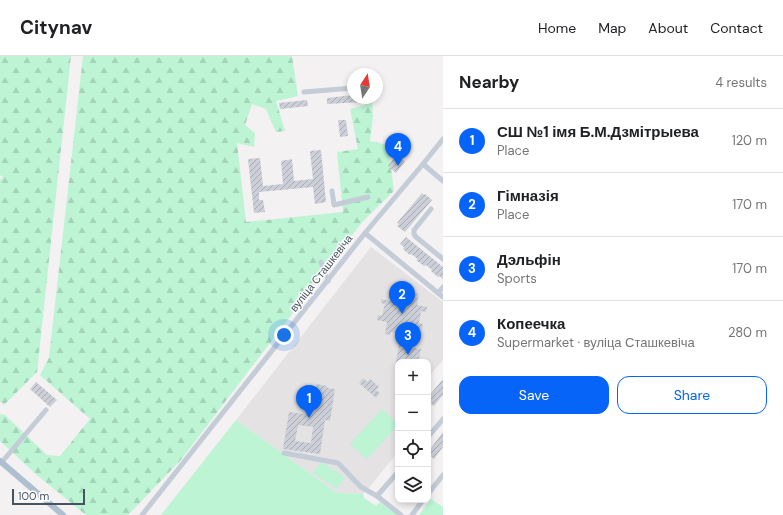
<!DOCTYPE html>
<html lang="en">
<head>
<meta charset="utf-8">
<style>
  :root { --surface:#fff; --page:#f6f6f6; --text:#202124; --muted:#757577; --line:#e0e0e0; --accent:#0665f8 }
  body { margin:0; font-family:"DM Sans",sans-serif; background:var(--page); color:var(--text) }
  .controls { position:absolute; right:12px; bottom:12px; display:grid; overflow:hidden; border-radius:8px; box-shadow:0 2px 6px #0003 }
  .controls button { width:36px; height:36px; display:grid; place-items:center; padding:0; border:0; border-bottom:1px solid var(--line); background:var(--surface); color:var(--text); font:20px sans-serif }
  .compass { position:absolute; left:347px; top:12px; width:36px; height:36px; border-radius:50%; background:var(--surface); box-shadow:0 2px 6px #0003; rotate:12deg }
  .scale { position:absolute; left:12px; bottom:10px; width:73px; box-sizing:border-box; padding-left:4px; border:2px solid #465361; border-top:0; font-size:11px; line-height:14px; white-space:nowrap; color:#465361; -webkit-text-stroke:3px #fff; paint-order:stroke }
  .you { position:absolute; left:284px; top:279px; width:14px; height:14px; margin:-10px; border:3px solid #fff; border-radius:50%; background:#1a73e8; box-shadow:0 0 0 6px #1a73e833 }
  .badge { display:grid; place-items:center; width:26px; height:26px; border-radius:50%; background:var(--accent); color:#fff; font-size:13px; font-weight:700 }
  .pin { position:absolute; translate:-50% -33px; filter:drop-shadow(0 1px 2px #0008) }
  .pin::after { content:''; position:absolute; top:21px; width:14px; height:12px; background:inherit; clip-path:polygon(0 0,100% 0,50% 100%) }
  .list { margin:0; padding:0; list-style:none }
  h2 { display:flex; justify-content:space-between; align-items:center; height:52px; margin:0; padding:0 16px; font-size:17px }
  h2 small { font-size:13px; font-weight:400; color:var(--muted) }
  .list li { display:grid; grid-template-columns:26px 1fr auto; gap:12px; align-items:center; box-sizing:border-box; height:64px; padding:0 16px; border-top:1px solid var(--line) }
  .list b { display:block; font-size:15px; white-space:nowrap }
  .list p { margin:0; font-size:13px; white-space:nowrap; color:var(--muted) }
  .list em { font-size:13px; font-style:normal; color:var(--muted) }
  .actions { display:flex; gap:8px; padding:12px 16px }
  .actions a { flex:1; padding:9px 0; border:1px solid var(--accent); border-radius:12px; text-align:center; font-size:14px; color:var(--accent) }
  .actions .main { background:var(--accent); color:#fff }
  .icon { flex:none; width:22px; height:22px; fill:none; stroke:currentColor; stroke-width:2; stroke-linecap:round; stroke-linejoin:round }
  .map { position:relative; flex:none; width:443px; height:459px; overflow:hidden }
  header { display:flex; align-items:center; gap:24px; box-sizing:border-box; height:56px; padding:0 20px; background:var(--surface); border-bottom:1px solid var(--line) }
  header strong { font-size:19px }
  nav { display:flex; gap:22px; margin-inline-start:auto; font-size:14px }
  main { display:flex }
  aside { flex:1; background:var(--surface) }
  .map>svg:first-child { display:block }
  .education { fill:#e4e2e3 }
  .green { fill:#bcf4d4 }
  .forest { fill:url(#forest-firs) }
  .building { fill:url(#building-hatch); fill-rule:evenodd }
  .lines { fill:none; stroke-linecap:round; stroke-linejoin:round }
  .minor { stroke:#c3ccd7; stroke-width:5 }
  .major { stroke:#aebfd2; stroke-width:6 }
  .labels { text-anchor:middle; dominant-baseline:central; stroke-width:3; stroke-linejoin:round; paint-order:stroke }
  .street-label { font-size:11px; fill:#465361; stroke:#fff }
</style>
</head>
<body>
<header>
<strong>Citynav</strong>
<nav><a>Home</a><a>Map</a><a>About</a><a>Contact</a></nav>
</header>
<main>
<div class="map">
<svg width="443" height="459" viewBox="0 0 443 459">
  <defs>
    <pattern id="forest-firs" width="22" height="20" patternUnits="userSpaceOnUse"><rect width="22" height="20" fill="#bcf4d4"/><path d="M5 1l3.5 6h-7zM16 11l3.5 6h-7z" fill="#a3d3b9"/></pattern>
    <pattern id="building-hatch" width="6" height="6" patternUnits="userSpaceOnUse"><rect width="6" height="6" fill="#cccfd7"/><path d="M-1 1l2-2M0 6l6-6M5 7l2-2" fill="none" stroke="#a7abb2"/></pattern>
  </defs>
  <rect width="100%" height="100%" fill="#f3f1f1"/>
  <polygon class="education" points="371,191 443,246 443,304 428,321 428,306 398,306 398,396 367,434 363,438 337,437 236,364"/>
  <g class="green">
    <polygon points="382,353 398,368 398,369 367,403 350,388"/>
    <polygon points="236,364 337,437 363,438 364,442 376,450 380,446 398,459 161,459"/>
    <polygon points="321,406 345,421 337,433 313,417"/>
    <polygon points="431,443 443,451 443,459 419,459"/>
  </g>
  <g class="forest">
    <polygon points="0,0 71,0 37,316 4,349 0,345 0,124 3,121 0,119"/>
    <polygon points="83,0 292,0 298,40 276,45 285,75 276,76 266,53 252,48 245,69 255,77 254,91 237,87 246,166 343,156 337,96 358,93 350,53 365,49 368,42 372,42 373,61 370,85 388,89 394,135 363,165 180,405 128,459 86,459 38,420 0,385 0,358 5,359 47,399 60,400 90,363 40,319 49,302"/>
  </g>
  <g class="building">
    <polygon points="353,39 353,42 362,42 362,46 327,48 327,42"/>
    <polygon points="307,44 308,50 280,53 279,47"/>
    <polygon points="338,64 346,64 348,80 340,81"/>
    <polygon points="321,94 326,146 315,148 313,131 259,136 259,144 263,144 265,156 254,157 248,103 260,102 263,130 283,128 281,105 292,103 294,125 313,123 310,95"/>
    <polygon points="396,99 405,105 396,117 388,110"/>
    <polygon points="422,137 424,139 425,138 432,144 405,176 397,170 399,168 397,167"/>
    <polygon points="406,181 443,211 443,223 439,220 438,221 431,215 432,214 426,209 424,210 416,204 418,203 411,198 410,199 403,193 404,191 400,188"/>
    <polygon points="393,233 398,234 398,235 414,239 414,237 419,238 417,249 427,251 426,256 421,255 419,267 423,268 422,273 413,271 410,283 406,282 406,279 391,276 390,279 385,278 387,266 377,264 378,259 382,260 385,248 381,247 381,243 390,245"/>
    <polygon points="399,289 421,293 418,306 396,306"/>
    <polygon points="363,322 367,326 370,323 379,331 376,334 380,337 376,342 359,327"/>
    <polygon points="443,323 443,339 434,350 428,346 428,341"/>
    <polygon points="36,326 57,344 50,351 30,333"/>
    <path d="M316,328L327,330V332L335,333L330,365L325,364L320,398L283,393L289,356L311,359ZM298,369L313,371L311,387L295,385Z"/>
    <polygon points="443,376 443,391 434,403 428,398 428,396"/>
  </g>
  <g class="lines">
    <g class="minor">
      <polyline points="304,36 353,32"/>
      <polyline points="423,108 443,125"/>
      <polyline points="332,135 334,149 368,141"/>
      <polyline points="431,153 414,174 414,178 416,181 443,203"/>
      <polyline points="365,177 443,241"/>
      <polyline points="321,206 328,225"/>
      <polyline points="438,237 443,231"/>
      <polyline points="428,381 443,363"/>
      <polyline points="284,397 338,407 361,431 377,440 401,459"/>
      <polyline points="2,406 46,354"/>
      <polyline points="428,438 443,419"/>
      <polyline points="377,440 398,416"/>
      <polyline points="142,459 365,177 423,108 443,83"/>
      <polyline points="412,459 423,444"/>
    </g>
    <polyline class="major" points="0,405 63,459"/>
  </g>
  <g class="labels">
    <g class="street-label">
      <text transform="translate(321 217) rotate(-52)">вуліца Сташкевіча</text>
    </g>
  </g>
</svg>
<div class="controls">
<button>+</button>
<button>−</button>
<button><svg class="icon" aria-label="locate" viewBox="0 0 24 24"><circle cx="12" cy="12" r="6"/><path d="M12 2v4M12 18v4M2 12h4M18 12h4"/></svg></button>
<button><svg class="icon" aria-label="layers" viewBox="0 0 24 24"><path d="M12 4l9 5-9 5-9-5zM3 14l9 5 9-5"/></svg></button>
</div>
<svg class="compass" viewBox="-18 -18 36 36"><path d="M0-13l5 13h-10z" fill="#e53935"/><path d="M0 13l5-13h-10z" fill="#757577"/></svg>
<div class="scale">100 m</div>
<div class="you"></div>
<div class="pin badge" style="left:309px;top:362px">1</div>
<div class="pin badge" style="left:402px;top:258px">2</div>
<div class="pin badge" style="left:408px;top:299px">3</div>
<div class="pin badge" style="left:398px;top:110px">4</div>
</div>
<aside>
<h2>Nearby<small>4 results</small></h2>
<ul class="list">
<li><span class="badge">1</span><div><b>СШ №1 імя Б.М.Дзмітрыева</b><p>Place</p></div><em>120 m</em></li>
<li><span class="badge">2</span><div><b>Гімназія</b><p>Place</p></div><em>170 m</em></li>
<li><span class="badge">3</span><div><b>Дэльфін</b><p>Sports</p></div><em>170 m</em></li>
<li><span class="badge">4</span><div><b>Копеечка</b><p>Supermarket · вуліца Сташкевіча</p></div><em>280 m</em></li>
</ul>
<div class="actions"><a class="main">Save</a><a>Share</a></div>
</aside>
</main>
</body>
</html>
